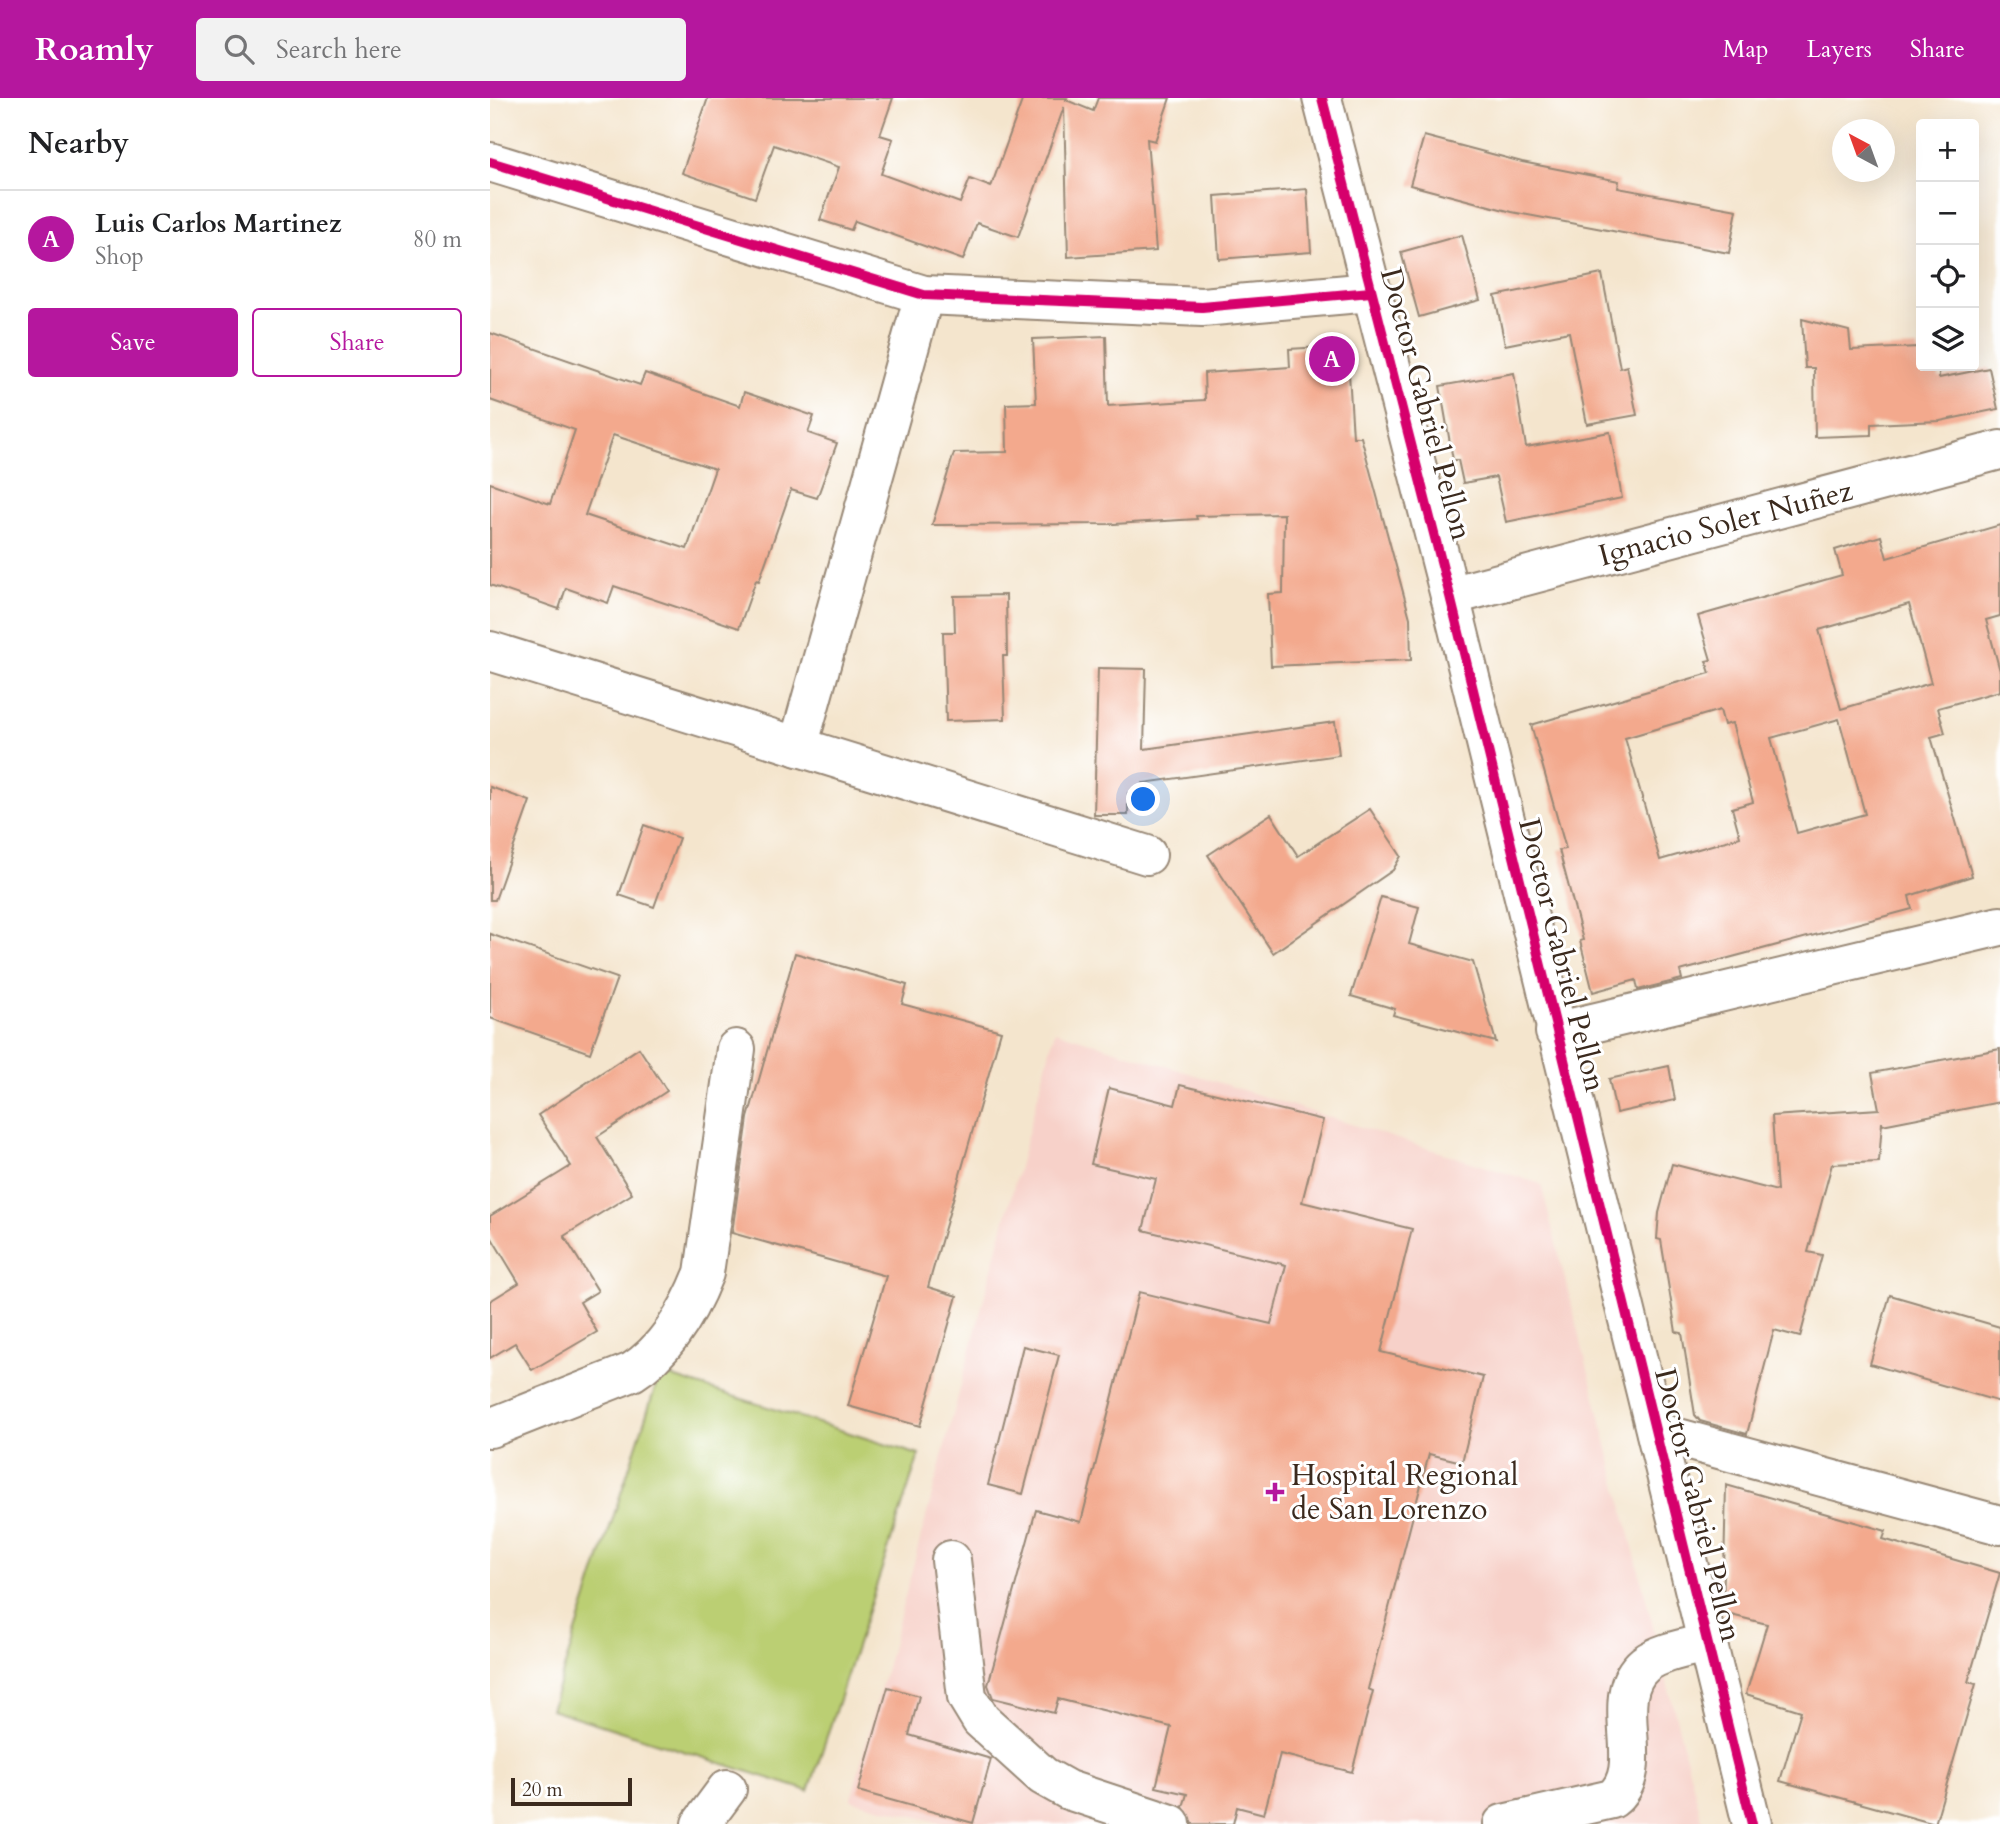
<!DOCTYPE html>
<html lang="en">
<head>
<meta charset="utf-8">
<style>
  :root { --surface:#fff; --page:#f2f2f2; --text:#202124; --muted:#757577; --line:#e0e0e0; --accent:#b5179e }
  body { margin:0; font-family:Cardo,serif; background:var(--page); color:var(--text) }
  .controls { position:absolute; right:21px; top:21px; display:grid; overflow:hidden; border-radius:7px; box-shadow:0 7px 28px #0002 }
  .controls button { width:63px; height:63px; display:grid; place-items:center; padding:0; border:0; border-bottom:2px solid var(--line); background:var(--surface); color:var(--text); font:35px sans-serif }
  .compass { position:absolute; left:1342px; top:21px; width:63px; height:63px; border-radius:50%; background:var(--surface); box-shadow:0 7px 28px #0002; rotate:319deg }
  .scale { position:absolute; left:21px; bottom:18px; width:121px; box-sizing:border-box; padding-left:7px; border:4px solid #3b2a1e; border-top:0; font-size:19px; line-height:24px; white-space:nowrap; color:#3b2a1e; -webkit-text-stroke:5px #fff; paint-order:stroke }
  .you { position:absolute; left:654px; top:702px; width:24px; height:24px; margin:-18px; border:5px solid #fff; border-radius:50%; background:#1a73e8; box-shadow:0 0 0 10px #1a73e833 }
  .badge { display:grid; place-items:center; width:46px; height:46px; border-radius:50%; background:var(--accent); color:#fff; font-size:23px; font-weight:700 }
  .pin { position:absolute; translate:-50% -50%; border:4px solid #fff; box-shadow:0 2px 7px #0006 }
  .list { margin:0; padding:0; list-style:none }
  h2 { display:flex; justify-content:space-between; align-items:center; height:91px; margin:0; padding:0 28px; font-size:30px }
  h2 small { font-size:23px; font-weight:400; color:var(--muted) }
  .list li { display:grid; grid-template-columns:46px 1fr auto; gap:21px; align-items:center; box-sizing:border-box; height:98px; padding:0 28px; border-top:2px solid var(--line) }
  .list b { display:block; font-size:26px; white-space:nowrap }
  .list p { margin:0; font-size:23px; white-space:nowrap; color:var(--muted) }
  .list em { font-size:23px; font-style:normal; color:var(--muted) }
  .actions { display:flex; gap:14px; padding:21px 28px }
  .actions a { flex:1; padding:16px 0; border:2px solid var(--accent); border-radius:7px; text-align:center; font-size:24px; color:var(--accent) }
  .actions .main { background:var(--accent); color:#fff }
  .icon { flex:none; width:38px; height:38px; fill:none; stroke:currentColor; stroke-width:2; stroke-linecap:round; stroke-linejoin:round }
  .map { position:relative; flex:none; width:1510px; height:1726px; overflow:hidden }
  header { display:flex; align-items:center; gap:42px; box-sizing:border-box; height:98px; padding:0 35px; background:var(--accent); color:#fff }
  header strong { font-size:33px }
  nav { display:flex; gap:38px; margin-inline-start:auto; font-size:24px }
  .search { width:490px; height:63px; background:var(--page); display:flex; align-items:center; gap:18px; box-sizing:border-box; padding:0 24px; border-radius:7px; color:var(--muted); font-size:26px }
  main { display:flex }
  aside { flex:1; background:var(--surface) }
  .map>svg:first-child { display:block }
  .built { fill:#f7d1c9 }
  .green { fill:#bbcf73; stroke:#7b7c48; stroke-width:2 }
  .building { fill:#f3a98d; fill-rule:evenodd }
  .lines { fill:none; stroke-linecap:round; stroke-linejoin:round }
  .minor-casing { stroke:#988876; stroke-width:42 }
  .minor { stroke:#fff; stroke-width:38 }
  .cycleway-casing { stroke:#fff; stroke-width:15 }
  .cycleway { stroke:#d6006c; stroke-width:10 }
  .poi-dot { fill:#b5179e; stroke:#fff; stroke-width:2.5 }
  .labels { text-anchor:middle; dominant-baseline:central; stroke-width:6; stroke-linejoin:round; paint-order:stroke }
  .street-label { font-size:30px; fill:#3b2a1e; stroke:#fff }
  .poi-label { font-size:30px; fill:#3b2a1e; stroke:#fff; text-anchor:start }
</style>
</head>
<body>
<header>
<strong>Roamly</strong>
<div class="search"><svg class="icon" aria-label="search" viewBox="0 0 24 24"><circle cx="10" cy="10" r="6"/><path d="M15 15l6 6"/></svg>Search here</div>
<nav><a>Map</a><a>Layers</a><a>Share</a></nav>
</header>
<main>
<aside>
<h2>Nearby<small></small></h2>
<ul class="list">
<li><span class="badge">A</span><div><b>Luis Carlos Martinez</b><p>Shop</p></div><em>80 m</em></li>
</ul>
<div class="actions"><a class="main">Save</a><a>Share</a></div>
</aside>
<div class="map">
<svg width="1510" height="1726" viewBox="0 0 1510 1726">
  <rect width="100%" height="100%" fill="#fff"/>
  <filter id="ink" filterUnits="userSpaceOnUse"><feTurbulence type="fractalNoise" baseFrequency=".0143" numOctaves="2"/><feDisplacementMap in="SourceGraphic" scale="14" xChannelSelector="R" yChannelSelector="G"/><feConvolveMatrix kernelMatrix="1 2 1 2 8 2 1 2 1" color-interpolation-filters="sRGB"/></filter>
  <filter id="wash" filterUnits="userSpaceOnUse"><feTurbulence type="fractalNoise" baseFrequency=".00686" numOctaves="4" result="noise"/><feDisplacementMap in="SourceGraphic" scale="28" xChannelSelector="R" yChannelSelector="G"/><feGaussianBlur stdDeviation="1.57" result="paint"/><feColorMatrix in="noise" values="0 0 0 0 0 0 0 0 0 0 0 0 0 0 0 0 0 1.4 0 .05"/><feComposite in="paint" operator="in"/></filter>
  <g filter="url(#wash)">
    <rect width="100%" height="100%" fill="#f4e5cd"/>
    <polygon class="built" points="565,933 1051,1086 1213,1726 456,1726 361,1702"/>
    <polygon class="green" points="170,1275 429,1357 319,1693 61,1611"/>
    <g id="blocks">
      <g class="building">
        <polygon points="218,0 403,0 390,37 403,41 391,76 470,105 480,81 501,89 533,0 577,0 576,2 603,13 608,0 680,0 665,43 657,41 666,153 578,159 574,9 528,139 487,125 473,162 365,123 361,132 330,122 349,69 284,47 265,100 192,75"/>
        <polygon points="934,38 1032,64 1129,83 1128,90 1247,112 1239,155 1022,114 920,87"/>
        <polygon points="817,91 821,154 729,161 725,98"/>
        <polygon points="972,137 990,202 929,219 911,154"/>
        <polygon points="1112,176 1130,270 1137,268 1147,317 1097,326 1079,234 1015,247 1005,198"/>
        <polygon points="1312,221 1359,233 1361,252 1428,249 1431,268 1449,268 1449,280 1499,270 1508,311 1450,323 1381,326 1381,337 1325,339 1324,270 1315,270"/>
        <path d="M0,235L150,287L155,275L250,308L254,294L324,318L318,335L347,345L327,400L301,392L269,483L266,482L249,530L124,488L118,505L76,490L69,511L0,487V385L60,406L85,332L0,302ZM123,337L225,371L197,451L95,417Z"/>
        <polygon points="616,238 618,308 715,302 714,275 800,269 799,251 849,248 850,275 859,275 863,339 871,339 920,520 921,562 781,568 778,496 793,495 794,416 706,418 707,421 624,426 442,427 464,355 517,354 516,306 546,305 543,241"/>
        <polygon points="1024,275 1036,349 1120,334 1132,400 1016,424 1006,379 973,385 968,362 963,362 950,288"/>
        <path d="M1510,427V518L1496,522L1510,573V593L1448,610L1455,635L1441,639L1482,778L1419,798L1422,811L1190,873L1192,881L1148,892L1146,882L1103,894L1090,843L1093,842L1069,752L1076,751L1041,627L1220,575L1216,563L1221,562L1208,518L1352,477L1345,452L1391,438L1397,460ZM1419,506L1441,585L1351,611L1329,532ZM1230,612L1234,627L1242,625L1263,704L1242,710L1250,739L1170,762L1135,640ZM1349,621L1375,716L1307,735L1281,640Z"/>
        <polygon points="516,497 517,558 513,558 515,621 456,623 453,534 465,534 464,498"/>
        <polygon points="608,570 656,571 654,651 845,624 849,657 653,685 653,695 638,695 638,717 604,717"/>
        <polygon points="0,689 40,703 5,802 0,802"/>
        <polygon points="880,711 911,758 903,772 783,855 718,757 781,716 808,758"/>
        <polygon points="154,727 189,740 164,809 129,797"/>
        <polygon points="891,799 929,809 919,846 983,864 1006,944 903,917 905,911 861,898"/>
        <polygon points="0,836 127,880 100,955 0,920"/>
        <polygon points="305,855 417,887 412,906 511,933 438,1189 467,1198 430,1328 358,1308 396,1178 242,1135 258,1020"/>
        <polygon points="149,950 177,993 107,1039 142,1096 74,1138 108,1193 90,1204 107,1234 42,1272 25,1245 0,1260 0,1203 29,1185 0,1137 0,1118 81,1068 48,1017"/>
        <polygon points="1510,951 1510,1004 1392,1027 1392,1024 1389,1064 1342,1066 1318,1154 1332,1157 1310,1239 1284,1232 1257,1336 1210,1323 1205,1317 1192,1235 1186,1234 1171,1142 1167,1141 1169,1115 1182,1066 1287,1093 1282,1018 1389,1011 1382,975"/>
        <polygon points="1179,968 1185,1002 1126,1015 1119,981"/>
        <polygon points="690,987 833,1022 812,1104 922,1131 891,1254 993,1279 972,1364 939,1356 878,1591 883,1593 862,1674 790,1656 774,1716 747,1709 743,1726 702,1726 693,1709 697,1696 666,1689 681,1629 568,1601 564,1615 503,1600 498,1587 546,1412 591,1424 649,1194 781,1226 796,1167 653,1132 666,1081 601,1066 619,990 685,1007"/>
        <polygon points="1400,1197 1510,1229 1510,1304 1380,1266"/>
        <polygon points="533,1248 569,1257 533,1396 498,1387"/>
        <polygon points="1236,1387 1396,1433 1393,1441 1510,1475 1478,1584 1486,1586 1445,1726 1290,1683 1311,1613 1256,1596 1277,1526 1233,1515"/>
        <polygon points="398,1589 429,1598 419,1637 501,1661 483,1725 368,1693"/>
      </g>
    </g>
  </g>
  <g filter="url(#ink)">
    <use href="#blocks" fill-opacity="0" stroke="#988876" stroke-width="2"/>
    <g class="lines">
      <g class="minor-casing">
        <g id="minor">
          <polyline points="832,0 960,498 1262,1726"/>
          <polyline points="0,64 434,197 712,209 881,194"/>
          <path id="s1" d="M960,498L1510,352"/>
          <polyline points="0,553 657,757"/>
          <polyline points="308,649 434,197"/>
          <polyline points="1065,934 1510,828"/>
          <path d="M0,1330L142,1274C177,1252 199,1213 214,1175L246,951"/>
          <polyline points="1166,1334 1510,1427"/>
          <polyline points="461,1462 477,1599 491,1622 553,1678 578,1692 681,1726"/>
          <polyline points="211,1726 237,1691"/>
          <path d="M1013,1726L1122,1701C1162,1670 1114,1600 1155,1566C1171,1554 1197,1550 1216,1545"/>
        </g>
      </g>
      <use href="#minor" class="minor"/>
      <g class="cycleway-casing">
        <g id="cycleway">
          <polyline points="832,0 960,498 1262,1726"/>
          <polyline points="0,64 434,197 712,209 881,194"/>
        </g>
      </g>
      <use href="#cycleway" class="cycleway"/>
    </g>
  </g>
  <path class="poi-dot" d="M781.5 1383.5h7v7h7v7h-7v7h-7v-7h-7v-7h7z"/>
  <g class="labels">
    <g class="street-label">
      <text transform="translate(936 306) rotate(75)">Doctor Gabriel Pellon</text>
      <text stroke="none"><textPath href="#s1" startOffset="285">Ignacio Soler Nuñez</textPath></text>
      <text transform="translate(1072 857) rotate(76)">Doctor Gabriel Pellon</text>
      <text transform="translate(1208 1407) rotate(76)">Doctor Gabriel Pellon</text>
    </g>
    <g class="poi-label">
      <text x="801" y="1377">Hospital Regional<tspan x="801" dy="34">de San Lorenzo</tspan></text>
    </g>
  </g>
</svg>
<div class="controls">
<button>+</button>
<button>−</button>
<button><svg class="icon" aria-label="locate" viewBox="0 0 24 24"><circle cx="12" cy="12" r="6"/><path d="M12 2v4M12 18v4M2 12h4M18 12h4"/></svg></button>
<button><svg class="icon" aria-label="layers" viewBox="0 0 24 24"><path d="M12 4l9 5-9 5-9-5zM3 14l9 5 9-5"/></svg></button>
</div>
<svg class="compass" viewBox="-18 -18 36 36"><path d="M0-13l5 13h-10z" fill="#e53935"/><path d="M0 13l5-13h-10z" fill="#757577"/></svg>
<div class="scale">20 m</div>
<div class="you"></div>
<div class="pin badge" style="left:842px;top:261px">A</div>
</div>
</main>
</body>
</html>
